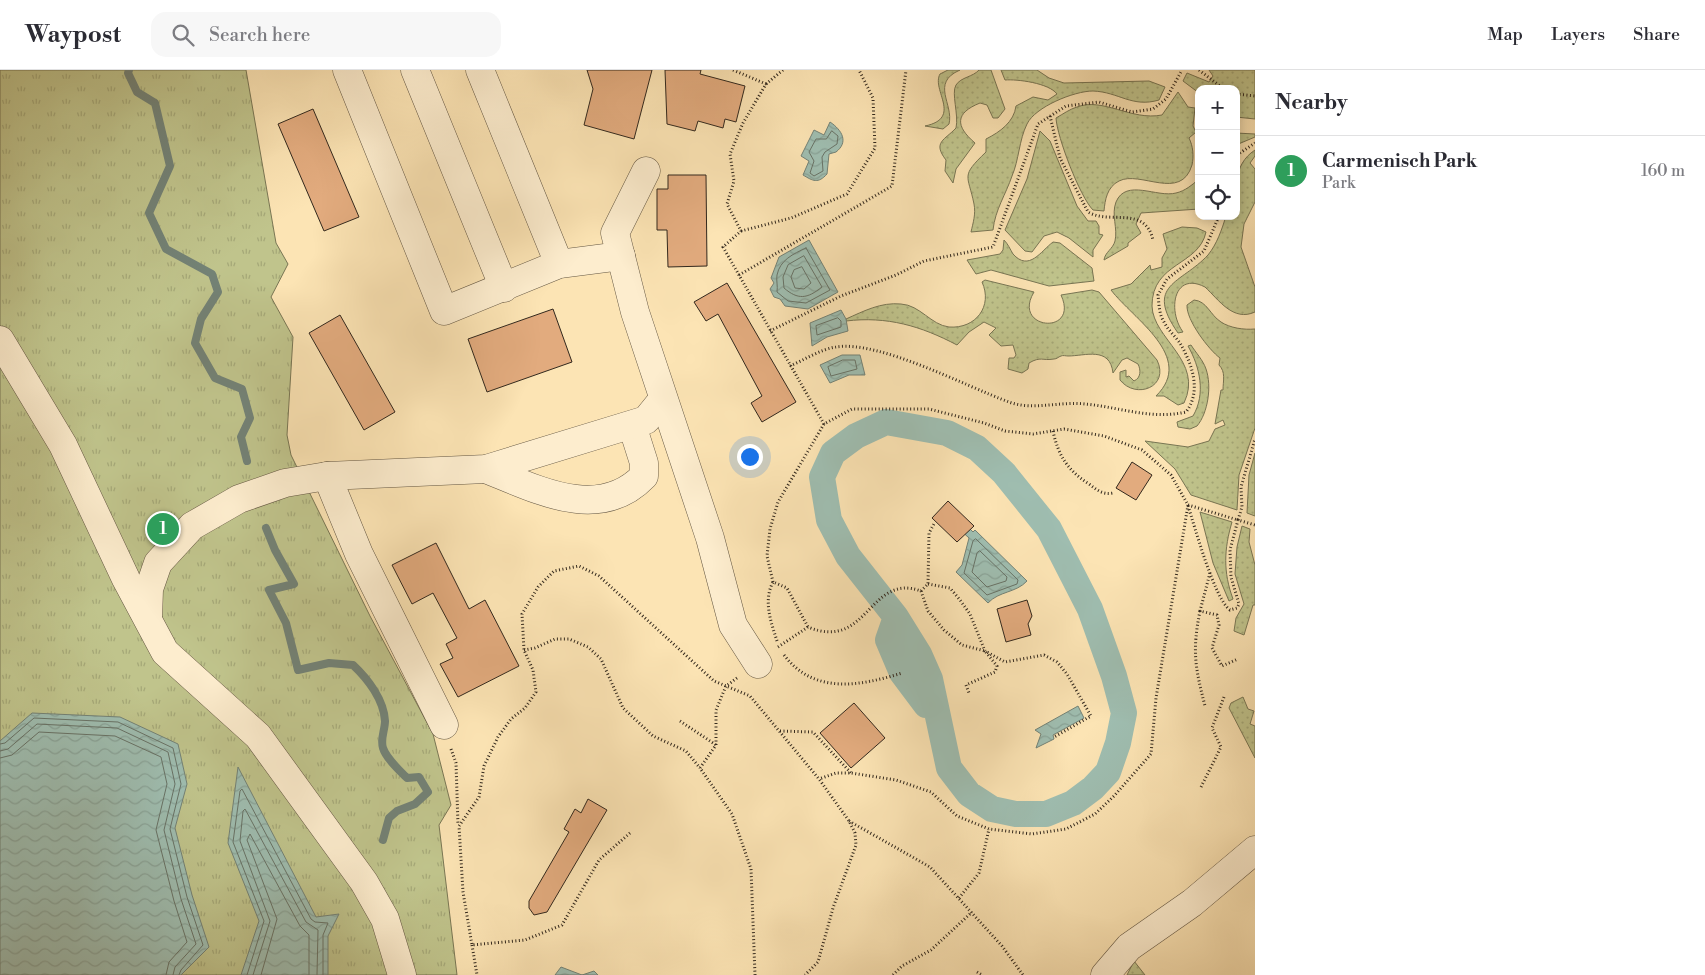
<!DOCTYPE html>
<html lang="en">
<head>
<meta charset="utf-8">
<style>
  :root { --surface:#fff; --page:#f7f7f7; --text:#2b2b33; --muted:#7c7c81; --line:#e1e1e2; --accent:#b45309 }
  body { margin:0; font-family:"Libre Bodoni",serif; background:var(--page); color:var(--text) }
  .controls { position:absolute; right:15px; top:15px; display:grid; overflow:hidden; border-radius:10px; box-shadow:0 2px 12px #0003 }
  .controls button { width:45px; height:45px; display:grid; place-items:center; padding:0; border:0; border-bottom:1px solid var(--line); background:var(--surface); color:var(--text); font:25px sans-serif }
  .you { position:absolute; left:749px; top:386px; width:18px; height:18px; margin:-12px; border:4px solid #fff; border-radius:50%; background:#1a73e8; box-shadow:0 0 0 8px #1a73e833 }
  .badge { display:grid; place-items:center; width:32px; height:32px; border-radius:50%; background:var(--accent); color:#fff; font-size:16px; font-weight:700 }
  .pin { position:absolute; translate:-50% -50%; border:2px solid #fff; box-shadow:0 1px 5px #0006 }
  .list { margin:0; padding:0; list-style:none }
  h2 { display:flex; justify-content:space-between; align-items:center; height:65px; margin:0; padding:0 20px; font-size:21px }
  h2 small { font-size:16px; font-weight:400; color:var(--muted) }
  .list li { display:grid; grid-template-columns:32px 1fr auto; gap:15px; align-items:center; box-sizing:border-box; height:70px; padding:0 20px; border-top:1px solid var(--line) }
  .list b { display:block; font-size:19px; white-space:nowrap }
  .list p { margin:0; font-size:16px; white-space:nowrap; color:var(--muted) }
  .list em { font-size:16px; font-style:normal; color:var(--muted) }
  .icon { flex:none; width:28px; height:28px; fill:none; stroke:currentColor; stroke-width:2; stroke-linecap:round; stroke-linejoin:round }
  .map { position:relative; flex:none; width:1255px; height:905px; overflow:hidden }
  header { display:flex; align-items:center; gap:30px; box-sizing:border-box; height:70px; padding:0 25px; background:var(--surface); border-bottom:1px solid var(--line) }
  header strong { font-size:24px }
  nav { display:flex; gap:28px; margin-inline-start:auto; font-size:18px }
  .search { width:350px; height:45px; background:var(--page); display:flex; align-items:center; gap:12px; box-sizing:border-box; padding:0 18px; border-radius:15px; color:var(--muted); font-size:19px }
  main { display:flex }
  aside { flex:1; background:var(--surface) }
  .map>svg:first-child { display:block }
  .grass { fill:url(#grass-dots); stroke:#797654 }
  .park { fill:url(#park-tufts); stroke:#797654 }
  .water { fill:url(#water-waves); stroke:#738276 }
  .lines { fill:none; stroke-linecap:round; stroke-linejoin:round }
  .shore { stroke:#687367; stroke-width:1 }
  .stream { stroke:#738276; stroke-width:8 }
  .canal { stroke:#9fbeb1; stroke-width:26 }
  .building { fill:#e2ab7e; stroke:#32281d }
  .minor-casing { stroke:#645743; stroke-width:29 }
  .path { stroke:#32281d; stroke-width:3; stroke-dasharray:1 2.5; stroke-linecap:butt }
  .minor { stroke:#fdedce; stroke-width:28 }
</style>
</head>
<body>
<header>
<strong>Waypost</strong>
<div class="search"><svg class="icon" aria-label="search" viewBox="0 0 24 24"><circle cx="10" cy="10" r="6"/><path d="M15 15l6 6"/></svg>Search here</div>
<nav><a>Map</a><a>Layers</a><a>Share</a></nav>
</header>
<main>
<div class="map">
<svg width="1255" height="905" viewBox="0 0 1255 905">
  <defs>
    <pattern id="grass-dots" width="8" height="8" patternUnits="userSpaceOnUse" patternTransform="scale(1.25)"><rect width="8" height="8" fill="#c0c48c"/><path d="M2 2h.1M6 6h.1" fill="none" stroke="#a5a878" stroke-width="1.8" stroke-linecap="round"/></pattern>
    <pattern id="park-tufts" width="24" height="20" patternUnits="userSpaceOnUse" patternTransform="scale(1.25)"><rect width="24" height="20" fill="#c0c48c"/><path d="M3 7l-1-3M5 7V3M7 7l1-3M15 17l-1-3M17 17v-4M19 17l1-3" fill="none" stroke="#a5a878"/></pattern>
    <pattern id="water-waves" width="16" height="10" patternUnits="userSpaceOnUse" patternTransform="scale(1.25)"><rect width="16" height="10" fill="#9fbeb1"/><path d="M0 5q4-4 8 0t8 0" fill="none" stroke="#89a398"/></pattern>
  </defs>
  <rect width="100%" height="100%" fill="#fce4b4"/>
  <filter id="stains"><feTurbulence type="fractalNoise" baseFrequency=".004" numOctaves="4"/><feColorMatrix values="0 0 0 0 .2 0 0 0 0 .09 0 0 0 0 .02 0 0 0 .5 -.17"/></filter>
  <radialGradient id="worn" r=".72"><stop offset=".6" stop-color="#630" stop-opacity="0"/><stop offset="1" stop-color="#630" stop-opacity=".3"/></radialGradient>
  <g class="grass">
    <path d="M948,0H960C930,13 954,34 949,54L943,59L925,56C963,48 931,20 940,4Z"/>
    <path d="M979,0H991L1005,39L998,48H993L987,35L980,33C955,43 955,56 975,73L956,99L953,113L945,101L946,90C932,72 945,70 956,58C959,45 951,23 956,15C961,7 973,7 979,0Z"/>
    <path d="M1001,0H1037L1049,8L1064,13L1149,11L1165,17L1159,30C1132,38 1119,22 1093,21C1074,21 1035,37 1027,54C1019,70 1019,90 1012,106C1006,124 995,140 993,160L971,162C973,153 976,144 974,134C968,104 960,107 986,82V69C1000,62 1014,52 1016,36L1033,27L1048,30L1057,24C1049,13 1017,9 1005,10Z"/>
    <polygon points="1209,0 1255,0 1255,49 1236,47 1236,19 1199,19 1199,23 1183,11 1187,3 1209,12 1213,6"/>
    <path d="M1178,22L1188,37L1195,38L1193,56L1196,62L1189,68C1193,76 1194,86 1192,95C1181,132 1140,100 1119,111C1107,117 1105,130 1104,141L1093,140C1080,127 1057,67 1056,48C1063,44 1070,39 1077,37C1103,27 1131,51 1162,45Z"/>
    <polygon points="1040,61 1050,71 1077,136 1088,151 1096,151 1099,156 1099,164 1103,165 1093,180 1093,187 1069,168 1057,162 1044,166 1032,182 1025,181 1005,160 1027,109"/>
    <polygon points="1236,63 1255,64 1255,67 1236,75"/>
    <path d="M1255,80V86L1250,93L1255,99V132L1244,154L1241,177L1255,217V242C1233,252 1219,230 1205,217C1174,201 1167,240 1183,262L1178,263C1144,214 1181,214 1208,185C1217,174 1222,159 1226,146H1236C1236,121 1232,95 1255,80Z"/>
    <path d="M1199,109V139L1141,143L1136,154L1141,163L1128,173V176L1104,190C1105,182 1113,179 1115,171C1118,158 1111,145 1116,132C1126,108 1157,128 1176,123C1185,121 1192,115 1199,109Z"/>
    <path d="M1182,157L1197,158L1206,162C1199,196 1152,192 1152,236C1153,269 1204,291 1184,333L1178,335L1164,326H1156C1196,287 1133,249 1111,220L1131,214L1150,195L1151,200L1162,197V188L1167,179L1163,164Z"/>
    <path d="M1004,170C1008,174 1010,179 1013,184C1029,202 1041,181 1053,172L1060,173L1092,198L1094,211L1049,216L991,200L976,204L967,190L1000,184L1003,180Z"/>
    <path d="M985,210L1034,222C1011,260 1080,266 1061,225L1092,220L1099,222L1157,290C1170,317 1136,330 1120,310V302L1126,300V307L1129,306L1134,311C1141,308 1141,300 1138,294L1127,288L1122,290L1113,303C1110,276 1085,286 1068,286C1066,286 1063,285 1061,286C1058,287 1057,289 1054,289C1042,291 1041,286 1029,293L1028,299L1022,303L1008,299L1009,288H1014L1016,285L1013,275L1001,276L989,265L996,258L984,252L969,262L957,275C921,256 887,246 846,251V249C864,241 881,232 901,234C920,235 931,255 949,257C976,259 993,236 982,212Z"/>
    <path d="M1194,230C1207,231 1210,245 1221,252C1230,258 1244,260 1255,259V358L1239,405L1237,440L1191,425L1175,399L1145,371L1188,377L1209,371L1215,359L1225,355L1223,350L1215,354L1221,320H1223C1223,311 1226,302 1219,295L1220,288C1209,280 1186,250 1187,235Z"/>
    <path d="M1191,275C1196,283 1203,290 1206,299C1212,316 1208,343 1197,356L1190,359L1178,357L1177,352L1193,346C1206,324 1200,297 1188,276Z"/>
    <polygon points="1255,383 1255,446 1247,443 1249,405"/>
    <path d="M1200,442L1232,452C1224,479 1223,502 1233,529L1229,531L1213,493Z"/>
    <polygon points="1242,456 1250,459 1249,472 1255,495 1255,535 1253,535 1244,565 1234,561 1236,548 1244,534 1235,504 1237,477"/>
    <polygon points="1243,627 1248,639 1254,641 1250,654 1255,656 1255,688 1229,638 1231,633"/>
    <polygon points="1134,891 1145,905 1127,905"/>
  </g>
  <polygon class="park" points="0,0 246,0 276,173 288,194 271,227 293,267 287,365 291,385 370,546 433,664 451,735 439,755 457,905 0,905"/>
  <g class="water">
    <path d="M830,52C842,60 849,72 836,82L829,84L827,104C818,114 813,111 803,105L809,91L801,86L814,60L824,65Z"/>
    <polygon points="809,170 838,222 808,239 785,236 780,229 774,227 770,219 774,213 771,208 779,187"/>
    <polygon points="841,240 846,249 848,261 827,267 812,276 810,253"/>
    <polygon points="842,285 860,285 865,305 849,305 830,313 820,295"/>
    <path d="M962,451L973,462L975,460L1027,511C1016,523 999,521 988,533L956,502L962,495L969,468L957,457Z"/>
    <polygon points="1078,636 1084,648 1053,665 1054,669 1036,678 1041,664 1035,660"/>
    <polygon points="32,643 120,647 178,674 187,714 175,758 192,825 209,877 181,905 0,905 0,671"/>
    <polygon points="238,697 316,847 339,844 328,866 328,905 241,905 259,851 228,773"/>
    <polygon points="561,897 582,905 594,901 598,905 555,905"/>
  </g>
  <g class="lines">
    <g class="shore">
      <polygon points="832,61 838,66 837,74 825,82 822,87 823,101 814,106 810,103 814,91 809,82 816,69 826,69"/>
      <path d="M806,178L830,220L806,233L788,231L777,222C778,216 776,210 777,205C780,190 793,184 806,178Z"/>
      <path d="M804,186L822,217C807,229 798,230 784,218L783,207L788,195Z"/>
      <polygon points="802,197 811,213 804,219 795,218 791,207 794,200"/>
      <polygon points="838,248 841,251 841,257 817,265 816,256"/>
      <polygon points="843,290 855,290 857,299 831,306 828,297"/>
      <polygon points="976,469 1018,510 1017,514 987,525 964,503 973,471"/>
      <polygon points="980,481 1007,507 1006,511 987,517 972,502 977,483"/>
      <polyline points="0,674 5,673 34,648 118,652 173,678 181,714 170,759 187,827 203,875 181,900 179,905"/>
      <polyline points="0,681 8,679 37,654 117,658 168,682 175,714 164,760 181,829 196,874 175,897 173,905"/>
      <polyline points="0,688 12,685 39,662 115,666 161,687 167,714 156,760 174,831 187,872 169,892 166,905"/>
      <polyline points="247,905 264,851 233,772 240,721 242,719 311,849 315,852 328,853 323,865 323,905"/>
      <polyline points="253,905 270,851 240,771 243,741 245,739 306,852 318,860 317,905"/>
      <polyline points="261,905 277,849 247,770 250,764 300,856 309,865 309,905"/>
    </g>
    <g class="stream">
      <polyline points="129,0 128,3 137,22 155,33 170,96 149,143 166,179 212,204 218,222 201,249 195,273 215,308 242,319 250,348 241,367 247,391"/>
      <path d="M266,458L275,480L294,514L269,520L286,553L298,600L329,593L353,595C368,609 384,630 385,651C385,660 380,669 383,678C386,688 399,700 407,708L419,707L428,722L415,734L397,741L389,748L383,770"/>
    </g>
    <polyline class="canal" points="896,547 919,584 930,609 949,698 969,724 992,739 1016,744 1046,744 1073,733 1093,718 1108,702 1118,673 1124,643 1114,606 1090,539 1049,459 1004,403 977,378 947,363 886,352 856,366 833,383 822,407 829,450 848,486 896,547 888,570 902,603 926,635 935,635"/>
  </g>
  <g class="building">
    <polygon points="587,0 652,0 634,69 584,55 593,19"/>
    <polygon points="665,0 701,0 700,4 745,16 736,52 725,49 723,58 698,51 695,61 667,54"/>
    <polygon points="313,39 359,147 324,161 278,54"/>
    <polygon points="668,105 706,105 707,196 668,197 667,160 657,160 657,119 668,119"/>
    <polygon points="727,213 796,332 762,352 751,333 762,326 718,244 706,251 694,232"/>
    <polygon points="553,239 572,292 487,322 468,269"/>
    <polygon points="340,245 395,342 364,360 309,263"/>
    <polygon points="1132,392 1152,405 1136,430 1116,418"/>
    <polygon points="948,431 974,456 957,472 932,448"/>
    <polygon points="436,473 469,539 485,530 519,596 458,627 440,594 453,588 446,574 457,568 433,523 412,534 392,495"/>
    <polygon points="1027,530 1032,546 1028,554 1031,565 1006,572 997,539"/>
    <polygon points="854,633 885,668 851,698 820,663"/>
    <polygon points="588,729 607,740 547,842 534,845 529,838 529,831 569,762 564,759 575,739 581,743"/>
  </g>
  <g class="lines">
    <g class="minor-casing">
      <g id="minor">
        <polyline points="347,0 444,241 559,194 621,186"/>
        <polyline points="415,0 504,218"/>
        <polyline points="480,0 559,194"/>
        <polyline points="646,101 615,163 635,242 710,468 733,555 758,594"/>
        <polyline points="0,270 63,375 126,509 165,582 258,666 364,812 385,849 402,905"/>
        <path d="M486,399C536,419 599,453 644,406V393L632,355"/>
        <polyline points="327,406 359,484 444,655"/>
        <polyline points="148,549 149,519 158,493 192,456 239,429 285,413 327,406 486,399 646,350 663,329"/>
        <polyline points="1105,905 1129,877 1192,833 1255,780"/>
      </g>
    </g>
    <g class="path">
      <polyline points="733,0 766,14 743,53 730,84 734,111 727,134 741,161 723,177 824,354"/>
      <polyline points="1199,0 1224,19"/>
      <polyline points="766,14 783,0"/>
      <polyline points="1236,24 1255,26"/>
      <path d="M1050,46L1060,88L1088,142C1110,155 1145,135 1153,170"/>
      <polyline points="1236,89 1240,83 1255,73"/>
      <polyline points="741,161 791,148 847,124 875,78 873,28 859,0"/>
      <polyline points="739,205 892,116 906,0"/>
      <polyline points="770,261 841,226 896,205 924,191 993,177 1038,54 1066,36 1099,32 1132,42 1153,39 1166,29 1182,0"/>
      <path d="M790,296C804,290 821,279 836,277C879,270 965,316 1009,332C1033,341 1060,331 1085,334C1119,337 1151,350 1186,342C1202,321 1192,294 1180,273C1175,266 1168,260 1164,252C1159,244 1159,234 1158,225L1167,209L1204,181L1219,146"/>
      <path d="M1053,361C1058,385 1068,401 1089,414C1097,420 1103,425 1113,423"/>
      <polyline points="1188,435 1238,450 1242,437 1241,417 1255,369"/>
      <path d="M1188,436C1195,457 1214,528 1230,540L1237,538L1239,534L1231,507L1230,480L1238,450L1255,455"/>
      <polyline points="1210,503 1200,541 1217,545 1219,555 1212,578 1222,596 1238,589"/>
      <polyline points="773,512 767,486 770,459 778,432 824,354 852,339 929,339 984,353 1005,361 1033,364 1064,359 1104,366 1142,380 1171,405 1188,435 1156,628 1151,684 1114,726 1095,744 1066,759 1032,764 989,759 957,746 931,722 896,710 851,703 836,703 819,709"/>
      <polyline points="928,514 950,518 960,530 970,544 985,581 1005,592 1044,585 1057,592 1067,604 1091,646 1054,667"/>
      <polyline points="921,521 928,514 929,463 935,452"/>
      <path d="M1200,541C1192,581 1195,597 1205,636"/>
      <path d="M777,571C771,552 763,531 773,512L787,518L808,557"/>
      <path d="M778,577L808,557C868,582 869,502 921,521L928,541L944,560L962,575L985,581L997,596L995,602L966,615L969,623"/>
      <polyline points="524,580 535,578 555,569 569,569 588,577 601,589 623,638 653,666 686,681 700,698"/>
      <path d="M784,585C814,625 860,616 902,603"/>
      <polyline points="737,608 726,616 716,640 716,675 700,698 732,744 751,799 755,905"/>
      <polyline points="680,651 716,675"/>
      <polyline points="780,661 813,662 851,703"/>
      <polyline points="451,679 456,693 458,755"/>
      <polyline points="1201,717 1221,677 1212,658 1224,627"/>
      <polyline points="849,751 930,797 1002,876 1023,905"/>
      <polyline points="630,763 599,790 562,855 525,870 472,875 463,822 459,756 479,727 484,696 498,667 511,649 525,638 536,622 533,600 524,580 522,544 538,517 554,501 579,496 599,506 714,611 750,626 819,709 849,751 855,763 856,775 833,838 818,892 805,905"/>
      <polyline points="959,828 979,803 989,759"/>
      <polyline points="472,875 477,905"/>
      <polyline points="977,902 982,905"/>
      <polyline points="893,905 902,896 931,880 972,842"/>
    </g>
    <use href="#minor" class="minor"/>
  </g>
  <rect width="100%" height="100%" filter="url(#stains)"/>
  <rect width="100%" height="100%" fill="url(#worn)"/>
</svg>
<div class="controls">
<button>+</button>
<button>−</button>
<button><svg class="icon" aria-label="locate" viewBox="0 0 24 24"><circle cx="12" cy="12" r="6"/><path d="M12 2v4M12 18v4M2 12h4M18 12h4"/></svg></button>
</div>
<div class="you"></div>
<div class="pin badge" style="left:163px;top:459px;background:#2e9e5b">1</div>
</div>
<aside>
<h2>Nearby<small></small></h2>
<ul class="list">
<li><span class="badge" style="background:#2e9e5b">1</span><div><b>Carmenisch Park</b><p>Park</p></div><em>160 m</em></li>
</ul>
</aside>
</main>
</body>
</html>
